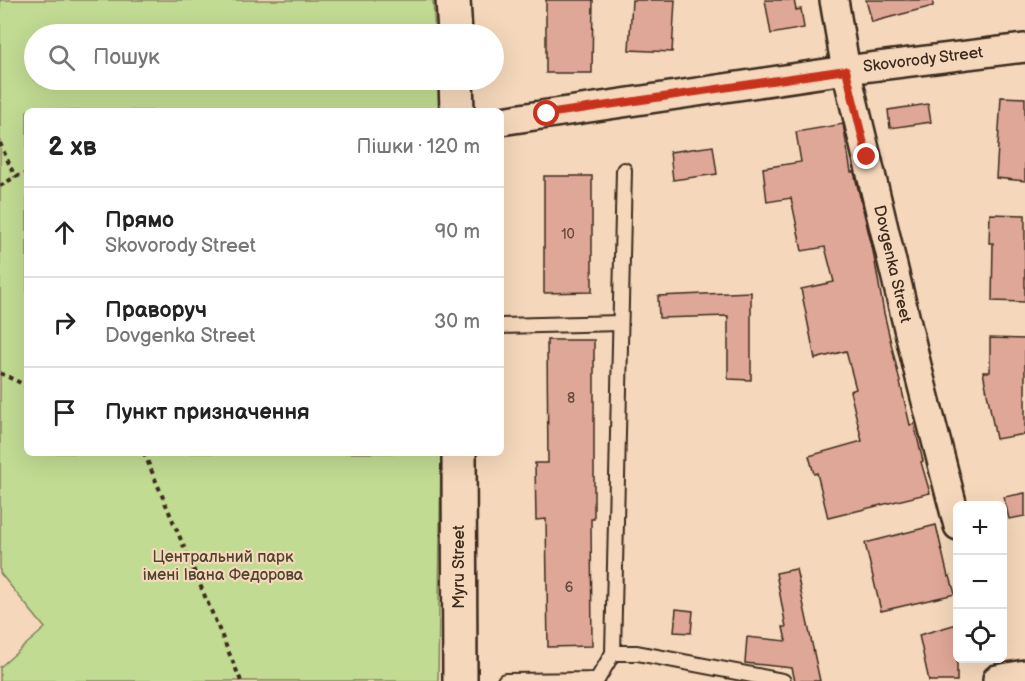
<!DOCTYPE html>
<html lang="uk">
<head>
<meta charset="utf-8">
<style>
  :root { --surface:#fff; --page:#f6f6f6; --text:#222; --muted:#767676; --line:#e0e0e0 }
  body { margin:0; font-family:"Balsamiq Sans",sans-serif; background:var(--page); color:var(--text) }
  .controls { position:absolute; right:18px; bottom:18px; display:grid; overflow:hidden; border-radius:9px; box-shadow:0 6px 24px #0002 }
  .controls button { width:54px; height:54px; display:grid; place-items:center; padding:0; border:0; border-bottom:2px solid var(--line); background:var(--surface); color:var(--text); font:30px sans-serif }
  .stop { position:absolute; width:18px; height:18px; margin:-14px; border:4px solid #c8321e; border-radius:50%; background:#fff }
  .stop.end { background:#c8321e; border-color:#fff; box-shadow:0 2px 6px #0008 }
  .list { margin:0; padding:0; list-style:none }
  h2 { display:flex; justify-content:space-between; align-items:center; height:78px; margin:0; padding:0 24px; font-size:26px }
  h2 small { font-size:20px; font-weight:400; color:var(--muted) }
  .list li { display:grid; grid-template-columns:39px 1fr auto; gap:18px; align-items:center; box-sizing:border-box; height:90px; padding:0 24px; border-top:2px solid var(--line) }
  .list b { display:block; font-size:22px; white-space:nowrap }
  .list p { margin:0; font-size:20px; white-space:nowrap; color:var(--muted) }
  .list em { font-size:20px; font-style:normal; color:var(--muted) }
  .icon { flex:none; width:33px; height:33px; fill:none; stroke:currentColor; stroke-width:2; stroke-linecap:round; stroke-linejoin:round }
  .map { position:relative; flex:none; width:1025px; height:681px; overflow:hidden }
  .search { position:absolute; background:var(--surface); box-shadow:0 6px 24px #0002; left:24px; top:24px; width:480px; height:66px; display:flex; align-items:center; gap:15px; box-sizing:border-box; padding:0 21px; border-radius:33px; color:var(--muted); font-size:22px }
  .panel { position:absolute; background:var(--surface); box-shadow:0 6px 24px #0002; left:24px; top:108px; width:480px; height:348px; border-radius:9px }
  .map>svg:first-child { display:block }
  .green { fill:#c1db92; stroke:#7e8258; stroke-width:1.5 }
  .building { fill:#dfa797; stroke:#3b2a1e; stroke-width:1.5 }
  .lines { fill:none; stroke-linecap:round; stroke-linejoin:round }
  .lane-casing { stroke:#3b2a1e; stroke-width:18 }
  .street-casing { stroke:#3b2a1e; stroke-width:32 }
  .secondary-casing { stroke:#3b2a1e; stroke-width:38 }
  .path { stroke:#3b2a1e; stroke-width:4; stroke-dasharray:4.5 4.5; stroke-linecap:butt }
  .lane { stroke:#f5d8bb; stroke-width:14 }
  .street { stroke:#f5d8bb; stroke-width:27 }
  .secondary { stroke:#f5d8bb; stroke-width:33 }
  .route { stroke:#c8321e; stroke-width:8 }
  .labels { text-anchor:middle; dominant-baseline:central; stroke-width:4.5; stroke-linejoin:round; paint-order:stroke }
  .number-label { font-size:14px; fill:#64493c }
  .street-label { font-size:16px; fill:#3b2a1e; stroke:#f5d8bb }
  .park-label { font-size:16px; fill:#4f452f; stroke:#f5d8bb }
</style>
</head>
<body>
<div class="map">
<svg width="1025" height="681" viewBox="0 0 1025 681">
  <rect width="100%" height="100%" fill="#f5d8bb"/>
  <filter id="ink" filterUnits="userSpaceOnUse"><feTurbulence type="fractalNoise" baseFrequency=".0167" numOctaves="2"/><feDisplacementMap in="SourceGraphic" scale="12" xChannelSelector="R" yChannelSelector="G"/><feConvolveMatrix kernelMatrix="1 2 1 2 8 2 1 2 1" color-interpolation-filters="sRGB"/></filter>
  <g filter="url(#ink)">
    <polygon class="green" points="0,0 433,0 435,34 34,34 34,80 439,80 441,111 27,111 27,453 441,453 438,681 0,681 0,667 45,628 0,573"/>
    <g class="building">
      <polygon points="546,0 593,0 592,73 546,73"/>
      <polygon points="632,0 675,0 672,52 629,50"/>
      <polygon points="765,0 794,0 796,10 801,9 804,28 771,34"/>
      <polygon points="866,0 933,0 933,6 872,22"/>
      <polygon points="1001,97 1025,98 1025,181 996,178"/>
      <polygon points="928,104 931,122 890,128 888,110"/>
      <polygon points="843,124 851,172 854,172 873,251 884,313 910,425 914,424 923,461 921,462 930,493 828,518 817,473 814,474 809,456 862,441 850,391 856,389 846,351 815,359 801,289 834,282 825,247 802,251 791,198 767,202 763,168 801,162 796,132"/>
      <polygon points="713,146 717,174 673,180 670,152"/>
      <polygon points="544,176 592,176 592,292 544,293"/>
      <polygon points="990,214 1025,215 1025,302 992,301 993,243 989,243"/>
      <polygon points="751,292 751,380 728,379 728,316 659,318 658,296"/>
      <polygon points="990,338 1025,339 1025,434 996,439 983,372 990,372"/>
      <polygon points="547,340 594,340 594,519 591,519 592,646 548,647 546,519 536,520 535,463 548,463"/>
      <polygon points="1025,493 1025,516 1009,519 1004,497"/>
      <polygon points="936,525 948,577 950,576 955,594 881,611 865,543"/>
      <polygon points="796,569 820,681 795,681 792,668 745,663 747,637 786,641 783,627 786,627 776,573"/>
      <polygon points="676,609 693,611 691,633 674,632"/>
      <polygon points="957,624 957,681 929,681 919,635"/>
    </g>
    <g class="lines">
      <g class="lane-casing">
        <g id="lane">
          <polyline points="501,326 620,323"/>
          <polyline points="613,653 637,653 783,681"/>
          <polyline points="505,681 597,680 613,653 624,170"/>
        </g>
      </g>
      <g class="street-casing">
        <g id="street">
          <polyline points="834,0 846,70 919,374 958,526"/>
          <polyline points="501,121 846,70 1025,48"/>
          <polyline points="997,679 1025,674"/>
        </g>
      </g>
      <g class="secondary-casing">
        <g id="secondary">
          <polyline points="453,0 455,34"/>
          <polyline points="456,80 457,111"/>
          <polyline points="459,453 460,681"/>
        </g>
      </g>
      <g class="path">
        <polyline points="0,143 15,177"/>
        <polyline points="0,186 15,177 27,173"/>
        <polyline points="0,373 27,386"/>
        <polyline points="144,453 241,681"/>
      </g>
      <use href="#lane" class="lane"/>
      <use href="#street" class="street"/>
      <use href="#secondary" class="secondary"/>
    </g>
  </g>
  <g class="lines" filter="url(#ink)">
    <polyline class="route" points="547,114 846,70 867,157"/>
  </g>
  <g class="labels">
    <g class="number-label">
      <text x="568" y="234">10</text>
      <text x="571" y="398">8</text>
      <text x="569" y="587">6</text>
    </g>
    <g class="street-label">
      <text transform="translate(923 60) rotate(-7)">Skovorody Street</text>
      <text transform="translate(892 264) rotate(77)">Dovgenka Street</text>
      <text transform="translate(459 567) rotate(-90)">Myru Street</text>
    </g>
    <g class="park-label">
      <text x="223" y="557">Центральний парк<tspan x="223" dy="18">імені Івана Федорова</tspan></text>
    </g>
  </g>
</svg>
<div class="controls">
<button>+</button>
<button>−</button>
<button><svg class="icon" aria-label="locate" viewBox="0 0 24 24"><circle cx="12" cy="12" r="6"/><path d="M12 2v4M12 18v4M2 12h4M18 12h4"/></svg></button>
</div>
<div class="stop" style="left:547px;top:114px"></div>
<div class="stop end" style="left:867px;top:157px"></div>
<div class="search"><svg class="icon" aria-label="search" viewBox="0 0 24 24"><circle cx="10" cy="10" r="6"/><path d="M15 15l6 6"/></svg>Пошук</div>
<section class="panel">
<h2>2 хв<small>Пішки · 120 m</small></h2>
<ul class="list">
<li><svg class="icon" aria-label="ahead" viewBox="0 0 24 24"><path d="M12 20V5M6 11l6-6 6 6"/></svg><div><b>Прямо</b><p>Skovorody Street</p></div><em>90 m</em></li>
<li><svg class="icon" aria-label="right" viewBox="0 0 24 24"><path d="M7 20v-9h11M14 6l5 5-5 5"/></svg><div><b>Праворуч</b><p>Dovgenka Street</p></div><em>30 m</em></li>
<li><svg class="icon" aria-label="arrive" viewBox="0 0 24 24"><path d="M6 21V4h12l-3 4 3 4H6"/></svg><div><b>Пункт призначення</b></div></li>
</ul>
</section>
</div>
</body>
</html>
